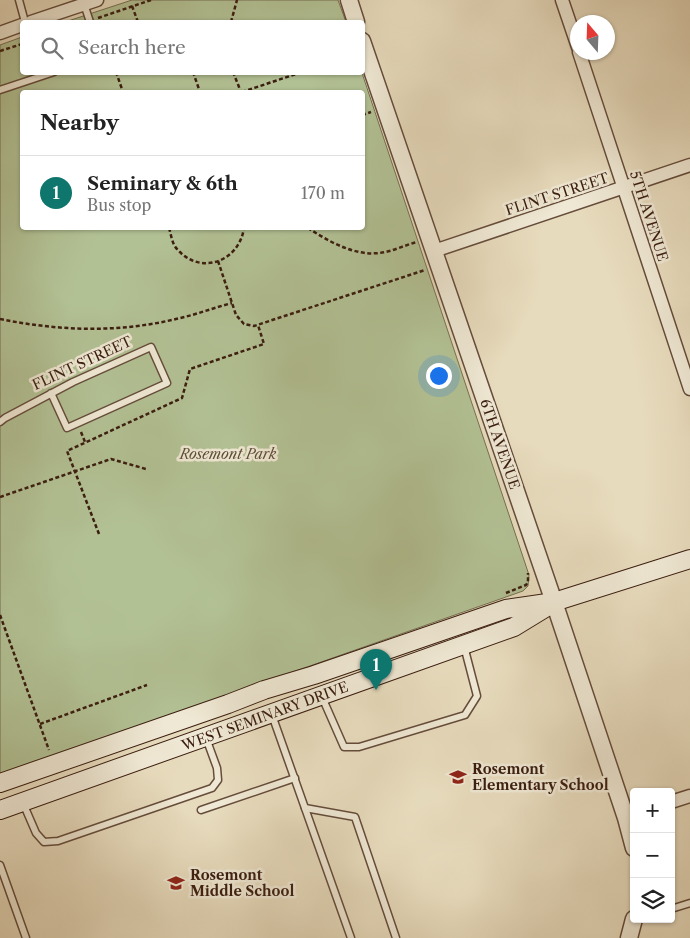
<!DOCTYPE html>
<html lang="en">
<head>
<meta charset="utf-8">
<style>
  :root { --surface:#fff; --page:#f2f2f2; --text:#222; --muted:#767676; --line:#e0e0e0; --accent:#0f766e }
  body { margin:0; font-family:"Libre Caslon Text",serif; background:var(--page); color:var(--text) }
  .controls { position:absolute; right:15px; bottom:15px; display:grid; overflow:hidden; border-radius:5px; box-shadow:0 1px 4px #0004 }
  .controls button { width:45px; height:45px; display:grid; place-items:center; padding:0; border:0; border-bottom:1px solid var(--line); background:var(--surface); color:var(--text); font:25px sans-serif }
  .compass { position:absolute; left:570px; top:15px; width:45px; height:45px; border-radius:50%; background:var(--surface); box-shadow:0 1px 4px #0004; rotate:341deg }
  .you { position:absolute; left:438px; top:375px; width:18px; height:18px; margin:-12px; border:4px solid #fff; border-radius:50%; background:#1a73e8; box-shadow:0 0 0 8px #1a73e833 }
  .badge { display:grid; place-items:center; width:32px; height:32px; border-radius:50%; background:var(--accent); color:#fff; font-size:16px; font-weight:700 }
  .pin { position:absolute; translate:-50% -41px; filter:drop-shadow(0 1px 2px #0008) }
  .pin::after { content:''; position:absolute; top:26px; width:18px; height:15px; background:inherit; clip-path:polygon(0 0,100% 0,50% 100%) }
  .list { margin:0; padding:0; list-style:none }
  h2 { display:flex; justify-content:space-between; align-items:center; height:65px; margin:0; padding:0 20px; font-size:21px }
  h2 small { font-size:16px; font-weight:400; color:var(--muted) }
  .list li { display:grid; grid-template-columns:32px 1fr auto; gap:15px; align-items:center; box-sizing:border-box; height:75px; padding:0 20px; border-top:1px solid var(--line) }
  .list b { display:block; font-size:19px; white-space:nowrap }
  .list p { margin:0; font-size:16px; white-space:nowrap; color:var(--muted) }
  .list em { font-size:16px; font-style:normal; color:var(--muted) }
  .icon { flex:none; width:28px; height:28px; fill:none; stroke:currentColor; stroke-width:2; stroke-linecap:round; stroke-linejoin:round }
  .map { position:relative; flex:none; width:690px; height:938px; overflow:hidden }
  .search { position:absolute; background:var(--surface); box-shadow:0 1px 4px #0004; left:20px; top:20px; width:345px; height:55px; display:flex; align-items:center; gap:12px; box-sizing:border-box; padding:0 18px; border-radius:5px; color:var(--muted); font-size:19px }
  .panel { position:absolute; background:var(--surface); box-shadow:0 1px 4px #0004; left:20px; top:90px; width:345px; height:140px; border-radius:5px }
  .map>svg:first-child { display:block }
  .park { fill:#b2c194; stroke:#766f52; fill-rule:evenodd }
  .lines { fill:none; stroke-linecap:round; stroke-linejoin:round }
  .service-casing { stroke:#654c3b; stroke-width:9 }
  .minor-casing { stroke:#654c3b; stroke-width:15 }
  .tertiary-casing { stroke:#654c3b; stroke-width:19 }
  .secondary-casing { stroke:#3a1d10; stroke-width:20 }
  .path { stroke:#3a1d10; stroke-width:2.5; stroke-dasharray:4 2.5; stroke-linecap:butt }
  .service { stroke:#efe8d4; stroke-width:6 }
  .minor { stroke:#efe8d4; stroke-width:12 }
  .tertiary { stroke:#efe8d4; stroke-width:16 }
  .secondary { stroke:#efe8d4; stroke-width:18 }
  .labels { text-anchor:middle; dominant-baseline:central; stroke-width:5; stroke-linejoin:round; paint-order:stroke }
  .street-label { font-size:14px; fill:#3a1d10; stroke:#efe8d4 }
  .park-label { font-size:14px; font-style:italic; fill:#5e4e38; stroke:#efe8d4 }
  .poi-label { font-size:14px; font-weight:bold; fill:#3a1d10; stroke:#efe8d4; text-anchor:start }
</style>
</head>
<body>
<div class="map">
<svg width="690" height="938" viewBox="0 0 690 938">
  <rect width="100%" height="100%" fill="#e7dbbd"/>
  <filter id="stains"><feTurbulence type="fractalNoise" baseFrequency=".004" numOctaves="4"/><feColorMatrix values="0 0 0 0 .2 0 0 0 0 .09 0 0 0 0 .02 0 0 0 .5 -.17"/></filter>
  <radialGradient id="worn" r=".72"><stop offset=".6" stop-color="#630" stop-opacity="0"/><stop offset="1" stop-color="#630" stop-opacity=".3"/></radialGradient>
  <g class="park">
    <polygon points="132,0 338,0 346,22 65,22"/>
    <path d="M22,37V72L362,73L529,575L528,586L523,591L0,775V45ZM22,92H362V228H22Z"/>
  </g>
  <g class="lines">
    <g class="service-casing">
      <g id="service">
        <polyline points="19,0 25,22"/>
        <polyline points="84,4 90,22"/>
        <polyline points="0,90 54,72"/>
        <polyline points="0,422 5,418 73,382 151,347 167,383 67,428 51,393"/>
        <polyline points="322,697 344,747 359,747 465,715 477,696 464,646"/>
        <polyline points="272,715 351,938"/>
        <polyline points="23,803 36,833 44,842 58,841 212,788 218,780 217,768 206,738"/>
        <polyline points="305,808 355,817 396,938"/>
        <polyline points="201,810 295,778"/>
        <polyline points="0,865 26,938"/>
        <polyline points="671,909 690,903"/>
      </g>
    </g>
    <g class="minor-casing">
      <g id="minor">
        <polyline points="562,0 578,47"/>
        <polyline points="31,22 97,0"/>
        <polyline points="0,33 22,25"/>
        <polyline points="579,52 690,389"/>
        <polyline points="434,251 690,165"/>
        <polyline points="671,802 690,796"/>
      </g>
    </g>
    <g class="tertiary-casing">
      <g id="tertiary">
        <polyline points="349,0 356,22"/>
        <polyline points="362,41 554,602 626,818 634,848"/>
        <polyline points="629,938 634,919"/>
      </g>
    </g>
    <g class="secondary-casing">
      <g id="secondary">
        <polyline points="0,783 228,704 264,690 314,675 506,609 554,602 690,559"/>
        <polyline points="0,810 514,627 550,605"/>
      </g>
    </g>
    <g class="path">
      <polyline points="132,6 138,22"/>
      <polyline points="98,18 151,0"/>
      <polyline points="231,22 237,0"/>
      <polyline points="0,51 22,44"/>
      <polyline points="116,72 123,92"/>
      <polyline points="193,72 200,92"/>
      <polyline points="233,72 241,92"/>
      <polyline points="242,92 302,72"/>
      <polyline points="362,115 371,112"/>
      <path d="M169,228C171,234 172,244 177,249C200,276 239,262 244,228"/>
      <path d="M308,228C328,241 354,256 379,253C391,252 405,245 417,242"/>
      <polyline points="218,261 236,315 244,324 254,326 425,270"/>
      <path d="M0,319C59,331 118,333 176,319C195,315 213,308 232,303"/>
      <polyline points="81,432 85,442"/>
      <polyline points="0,497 111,459 146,469"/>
      <polyline points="99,534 67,451 182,398 190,369 264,344 258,325"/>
      <polyline points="506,593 526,585 528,582 528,573"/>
      <polyline points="0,615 49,750"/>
      <polyline points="40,724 147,685"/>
    </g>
    <use href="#service" class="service"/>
    <use href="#minor" class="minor"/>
    <use href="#tertiary" class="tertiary"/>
    <use href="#secondary" class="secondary"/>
  </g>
  <defs>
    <g id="school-bare" transform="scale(1.35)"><path d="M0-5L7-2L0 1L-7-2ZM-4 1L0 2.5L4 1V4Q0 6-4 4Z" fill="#8f2418" stroke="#efe8d4" stroke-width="2.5" paint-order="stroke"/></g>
  </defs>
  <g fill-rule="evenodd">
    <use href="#school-bare" x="458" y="777"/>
    <use href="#school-bare" x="176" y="883"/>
  </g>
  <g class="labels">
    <g class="street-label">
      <text transform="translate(557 194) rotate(-18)">FLINT STREET</text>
      <text transform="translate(649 216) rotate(72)">5TH AVENUE</text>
      <text transform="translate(82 363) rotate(-25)">FLINT STREET</text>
      <text transform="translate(500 444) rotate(71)">6TH AVENUE</text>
      <text transform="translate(265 716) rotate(-20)">WEST SEMINARY DRIVE</text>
    </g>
    <g class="park-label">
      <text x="228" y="454">Rosemont Park</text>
    </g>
    <g class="poi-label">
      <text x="472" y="769">Rosemont<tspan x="472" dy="16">Elementary School</tspan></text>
      <text x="190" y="875">Rosemont<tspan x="190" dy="16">Middle School</tspan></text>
    </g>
  </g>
  <rect width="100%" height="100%" filter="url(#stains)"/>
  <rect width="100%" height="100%" fill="url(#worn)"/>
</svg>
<div class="controls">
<button>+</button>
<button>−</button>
<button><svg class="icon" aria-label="layers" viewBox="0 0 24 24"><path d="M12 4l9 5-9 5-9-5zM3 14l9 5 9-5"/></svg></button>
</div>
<svg class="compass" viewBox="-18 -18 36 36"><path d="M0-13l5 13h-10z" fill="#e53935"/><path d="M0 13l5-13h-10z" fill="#767676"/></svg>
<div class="you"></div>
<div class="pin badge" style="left:376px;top:690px">1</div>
<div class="search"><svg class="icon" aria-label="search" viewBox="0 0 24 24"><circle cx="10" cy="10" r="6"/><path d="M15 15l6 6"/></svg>Search here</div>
<section class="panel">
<h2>Nearby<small></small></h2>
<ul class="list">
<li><span class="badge">1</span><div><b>Seminary &amp; 6th</b><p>Bus stop</p></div><em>170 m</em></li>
</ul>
</section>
</div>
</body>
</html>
